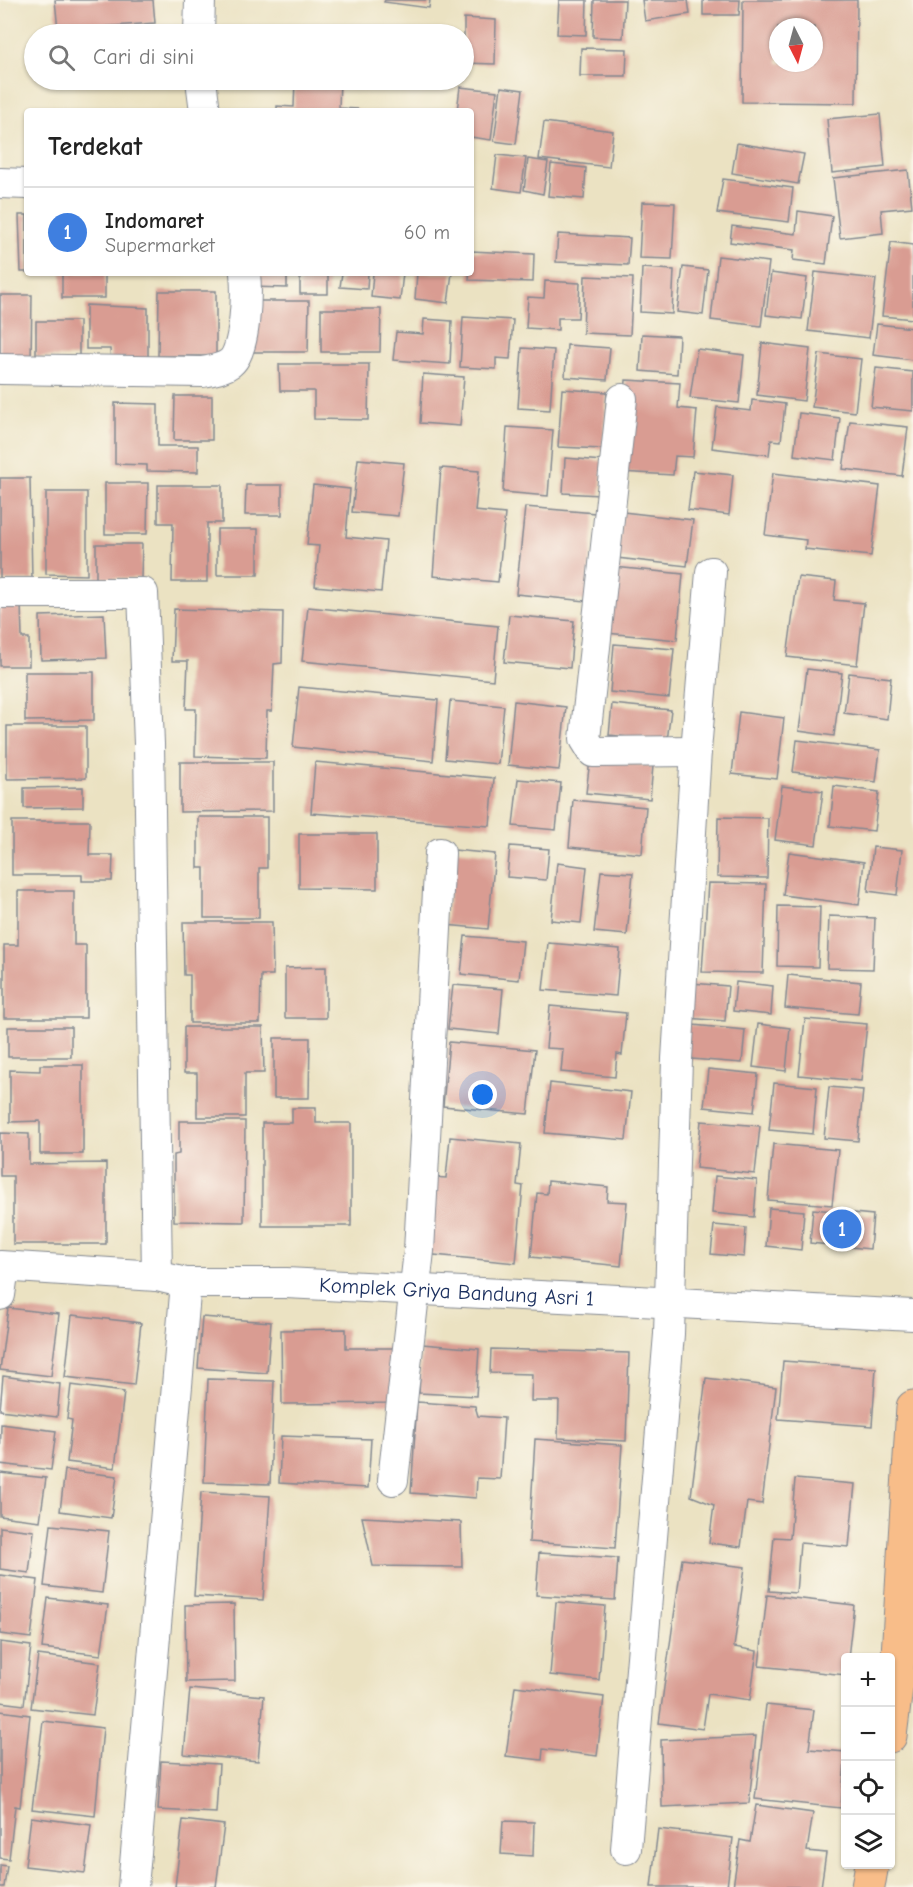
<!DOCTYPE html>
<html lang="id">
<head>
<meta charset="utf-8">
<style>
  :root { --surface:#fff; --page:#f2f2f2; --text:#222; --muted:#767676; --line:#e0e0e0; --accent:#0f766e }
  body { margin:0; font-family:"Comic Neue",sans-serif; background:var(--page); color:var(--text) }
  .controls { position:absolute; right:18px; bottom:18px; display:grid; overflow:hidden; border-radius:6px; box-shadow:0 2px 4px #0004 }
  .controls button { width:54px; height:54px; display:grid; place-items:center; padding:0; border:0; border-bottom:2px solid var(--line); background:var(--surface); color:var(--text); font:30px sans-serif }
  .compass { position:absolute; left:769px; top:18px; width:54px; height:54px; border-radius:50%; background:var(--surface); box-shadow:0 2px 4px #0004; rotate:174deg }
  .you { position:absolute; left:483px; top:1095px; width:21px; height:21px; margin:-15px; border:4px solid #fff; border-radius:50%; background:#1a73e8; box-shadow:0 0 0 9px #1a73e833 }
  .badge { display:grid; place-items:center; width:39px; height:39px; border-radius:50%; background:var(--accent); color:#fff; font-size:20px; font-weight:700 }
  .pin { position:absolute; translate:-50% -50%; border:3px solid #fff; box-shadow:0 2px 6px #0006 }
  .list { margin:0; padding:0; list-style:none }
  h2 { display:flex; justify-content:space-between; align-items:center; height:78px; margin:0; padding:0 24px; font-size:26px }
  h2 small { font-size:20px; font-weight:400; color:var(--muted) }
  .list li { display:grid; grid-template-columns:39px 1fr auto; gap:18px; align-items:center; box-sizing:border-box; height:90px; padding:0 24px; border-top:2px solid var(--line) }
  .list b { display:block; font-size:22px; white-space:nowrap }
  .list p { margin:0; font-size:20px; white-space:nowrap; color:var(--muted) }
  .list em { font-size:20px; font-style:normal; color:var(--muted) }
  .icon { flex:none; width:33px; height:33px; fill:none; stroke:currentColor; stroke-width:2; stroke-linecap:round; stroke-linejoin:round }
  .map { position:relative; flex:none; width:913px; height:1887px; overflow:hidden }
  .search { position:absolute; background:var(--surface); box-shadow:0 2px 4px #0004; left:24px; top:24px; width:450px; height:66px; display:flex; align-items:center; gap:15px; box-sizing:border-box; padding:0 21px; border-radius:33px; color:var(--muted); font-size:22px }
  .panel { position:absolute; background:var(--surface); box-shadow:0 2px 4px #0004; left:24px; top:108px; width:450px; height:168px; border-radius:6px }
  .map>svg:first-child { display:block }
  .building { fill:#d99c92; fill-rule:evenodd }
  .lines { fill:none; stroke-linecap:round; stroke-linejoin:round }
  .street-casing { stroke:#838890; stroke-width:32 }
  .primary-casing { stroke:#838890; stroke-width:35 }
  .street { stroke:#fff; stroke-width:30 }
  .primary { stroke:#f8bd89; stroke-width:33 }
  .labels { text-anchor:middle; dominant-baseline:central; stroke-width:5; stroke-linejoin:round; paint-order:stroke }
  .street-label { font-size:21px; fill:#1b2f5e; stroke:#fbf7ec }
</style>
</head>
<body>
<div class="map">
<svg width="913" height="1887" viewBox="0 0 913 1887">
  <rect width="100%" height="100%" fill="#fbf7ec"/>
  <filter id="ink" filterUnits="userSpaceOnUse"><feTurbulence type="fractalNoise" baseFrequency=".0167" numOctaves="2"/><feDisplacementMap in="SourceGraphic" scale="12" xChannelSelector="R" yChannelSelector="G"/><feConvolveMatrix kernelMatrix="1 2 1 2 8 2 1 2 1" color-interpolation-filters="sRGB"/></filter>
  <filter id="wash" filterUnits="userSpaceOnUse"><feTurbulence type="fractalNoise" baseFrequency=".008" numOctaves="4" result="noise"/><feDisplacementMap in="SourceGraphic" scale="24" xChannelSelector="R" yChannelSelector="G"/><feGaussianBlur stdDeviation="1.35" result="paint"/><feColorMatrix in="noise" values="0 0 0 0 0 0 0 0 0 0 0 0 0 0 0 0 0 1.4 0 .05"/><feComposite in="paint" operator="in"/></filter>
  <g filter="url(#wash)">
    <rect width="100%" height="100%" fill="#ebe2c2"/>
    <g id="blocks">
      <g class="building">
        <polygon points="55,0 153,0 155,23 58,30"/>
        <polygon points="385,0 430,0 429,8 384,2"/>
        <polygon points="559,0 587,0 586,35 557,34"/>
        <polygon points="594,0 625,0 623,38 593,37"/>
        <polygon points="642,0 688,0 690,14 645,21"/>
        <polygon points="703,0 740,0 739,15 703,15"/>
        <path d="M743,0H857L856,103L742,102ZM778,27H814V63H778Z"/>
        <polygon points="464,18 496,20 495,64 464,63"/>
        <polygon points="581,48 627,49 626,76 580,76"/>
        <polygon points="295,80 340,80 339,108 358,109 358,111 277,111 277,106 294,107"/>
        <polygon points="460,87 497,91 491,140 471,137 471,111 457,111"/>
        <polygon points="501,87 523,90 516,144 494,141"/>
        <polygon points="880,114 885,167 832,173 827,119"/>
        <polygon points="544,122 613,131 609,167 539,159"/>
        <polygon points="737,143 804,154 798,184 732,173"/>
        <polygon points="497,155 526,158 521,192 493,188"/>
        <polygon points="528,159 548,162 543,194 524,190"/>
        <polygon points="551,164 586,168 584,199 548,196"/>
        <polygon points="908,170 912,207 881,210 883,233 840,238 833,178"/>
        <polygon points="723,179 793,188 789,222 717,213"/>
        <polygon points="642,202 675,203 672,259 639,258"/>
        <polygon points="798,211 832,216 826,264 793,260 794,250 730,242 732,226 796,234"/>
        <polygon points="19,215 27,215 27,272 21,272"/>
        <polygon points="558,234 630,238 628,265 556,262"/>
        <polygon points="891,242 913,245 913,319 882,316"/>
        <polygon points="471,251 534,254 533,282 469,280"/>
        <polygon points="718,256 769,262 761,326 711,320"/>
        <polygon points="683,267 708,270 703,315 677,312"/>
        <polygon points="642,268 674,270 672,314 640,312"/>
        <polygon points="815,272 876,279 869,338 808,331"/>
        <rect x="62" y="273" width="43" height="25"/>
        <polygon points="251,273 287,273 287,288 251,287"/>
        <rect x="300" y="273" width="28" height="21"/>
        <polygon points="342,273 368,273 367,289 340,287"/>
        <polygon points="373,273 403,273 400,300 371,297"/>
        <polygon points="417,273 452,273 448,303 415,299"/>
        <polygon points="771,273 807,278 802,319 766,315"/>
        <polygon points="585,276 633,278 630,335 583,333"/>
        <polygon points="545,281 580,283 578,318 558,318 558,330 526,328 528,297 544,298"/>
        <polygon points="159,291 216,291 216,356 158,356"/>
        <polygon points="0,295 32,295 31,360 0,360"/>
        <polygon points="249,301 309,301 308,352 249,352"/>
        <polygon points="86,305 148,308 148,363 111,363 110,349 86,349"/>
        <polygon points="321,309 381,309 380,352 321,352"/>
        <polygon points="463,317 513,320 510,359 496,358 496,369 460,367"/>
        <polygon points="424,319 452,321 450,364 393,360 396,332 423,334"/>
        <rect x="36" y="321" width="43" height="36"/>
        <polygon points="877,324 913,328 913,360 873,355"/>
        <polygon points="642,334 679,336 677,374 640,371"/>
        <polygon points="762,343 810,349 804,401 757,395"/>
        <polygon points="567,345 610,348 607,380 565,377"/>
        <polygon points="522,348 554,350 550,410 518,408"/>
        <polygon points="697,349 744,355 739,403 690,398"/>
        <polygon points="819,354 861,359 855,412 812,407"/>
        <polygon points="279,364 369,364 368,420 314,419 314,391 280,391"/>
        <polygon points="876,368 913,372 913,411 871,407"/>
        <polygon points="423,374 464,377 460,426 420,423"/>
        <polygon points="626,380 680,383 678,408 697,410 693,457 675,456 673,475 620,472"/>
        <polygon points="562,389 607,392 603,449 558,447"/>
        <polygon points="175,396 212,396 212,440 174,440"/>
        <polygon points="752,400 785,404 781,441 771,440 769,455 712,448 717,407 751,411"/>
        <polygon points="115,403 158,404 158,446 198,446 198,472 147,471 147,465 115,464"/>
        <polygon points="799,413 840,418 835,460 794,455"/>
        <polygon points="850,421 908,427 902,476 843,469"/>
        <polygon points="507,427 553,430 548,496 503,492"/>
        <polygon points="565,458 603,461 600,495 563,493"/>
        <polygon points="358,459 404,463 398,516 352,512"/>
        <polygon points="441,468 479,471 475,511 505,514 498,582 433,576"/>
        <polygon points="693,471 733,475 729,515 688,510"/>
        <polygon points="773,473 880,486 871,556 805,549 806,540 765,535"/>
        <polygon points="0,478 30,478 32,580 0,581"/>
        <polygon points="105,483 148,483 147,534 105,534"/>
        <polygon points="158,485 222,485 222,523 207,523 207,582 172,582 173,523 158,523"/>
        <polygon points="246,485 282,485 282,515 245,515"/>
        <polygon points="313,485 350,489 346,537 386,541 381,592 315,586 319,546 307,545"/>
        <polygon points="46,492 87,492 87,575 46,574"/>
        <polygon points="525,507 595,513 586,601 516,594"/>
        <polygon points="623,512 693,520 687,566 617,558"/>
        <rect x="217" y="529" width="41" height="46"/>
        <polygon points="96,544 142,544 141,578 96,578"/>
        <polygon points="614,567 683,574 677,640 607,633"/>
        <polygon points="798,577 836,581 834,600 864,603 857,665 787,657"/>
        <polygon points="0,603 21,603 22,638 29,638 29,666 0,666"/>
        <polygon points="308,607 498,626 493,680 302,661"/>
        <polygon points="174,609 283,612 282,663 274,664 272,711 267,711 266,758 195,756 196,709 186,709 188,661 172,661"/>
        <polygon points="104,614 106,658 41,660 40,616"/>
        <polygon points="509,615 574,621 570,668 504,662"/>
        <polygon points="614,644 674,649 669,698 610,692"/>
        <polygon points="807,669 842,673 834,736 799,731"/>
        <polygon points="25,672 94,672 94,720 25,721"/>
        <polygon points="849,673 891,678 887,719 844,713"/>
        <polygon points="299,687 438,700 433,761 293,747"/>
        <polygon points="450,701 504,706 498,764 445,759"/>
        <polygon points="514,701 566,707 559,770 508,765"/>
        <polygon points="612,704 671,710 667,741 609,735"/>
        <polygon points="739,712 784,718 777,779 732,774"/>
        <polygon points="7,726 86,726 86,778 7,779"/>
        <polygon points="797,740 880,750 876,782 793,772"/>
        <polygon points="590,760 653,766 650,799 586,793"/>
        <polygon points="180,762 273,762 273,811 180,812"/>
        <polygon points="315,762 494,778 490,826 311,813"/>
        <polygon points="518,779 561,783 556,830 513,826"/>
        <polygon points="782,786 823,791 816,845 775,840"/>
        <polygon points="834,786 879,792 874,831 830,826"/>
        <polygon points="83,787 83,807 24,808 24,788"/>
        <polygon points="573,800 646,807 642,854 569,847"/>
        <polygon points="198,817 267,817 267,868 259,868 259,918 204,918 204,868 198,868"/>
        <polygon points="718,817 768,818 767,878 717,877"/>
        <polygon points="12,821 90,821 89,855 113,855 112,881 82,881 82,875 12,875"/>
        <polygon points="299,834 377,834 377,889 299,888"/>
        <polygon points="510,846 549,849 546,880 507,877"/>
        <polygon points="873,847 902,850 897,895 868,891"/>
        <polygon points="454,850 495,854 488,929 446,925"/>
        <polygon points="789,852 864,862 859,905 783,895"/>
        <polygon points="557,863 587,867 581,923 551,920"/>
        <polygon points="601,871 633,873 627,935 594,932"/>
        <polygon points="708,883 766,884 763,973 702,972"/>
        <polygon points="18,891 74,891 74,945 86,945 86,1018 4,1018 4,945 18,945"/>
        <polygon points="778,906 820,907 818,967 777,966"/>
        <polygon points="829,916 875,918 873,969 827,968"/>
        <polygon points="183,922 272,922 273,975 261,975 260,1023 190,1023 190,975 184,975"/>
        <polygon points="465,936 523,941 519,980 461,974"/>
        <polygon points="548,943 620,949 616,996 543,990"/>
        <polygon points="326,967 326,1018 285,1018 285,968"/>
        <polygon points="788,975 861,982 858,1014 785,1008"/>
        <polygon points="736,982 773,986 771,1015 733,1011"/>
        <polygon points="691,983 728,986 725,1021 687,1018"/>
        <polygon points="453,985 503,989 499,1034 448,1029"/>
        <polygon points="550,1006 626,1013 622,1055 617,1054 615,1077 561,1072 563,1049 546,1048"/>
        <polygon points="805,1019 867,1024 861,1081 799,1075"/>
        <polygon points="682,1024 745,1030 742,1063 679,1058"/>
        <polygon points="758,1024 790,1028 786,1071 753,1067"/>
        <rect x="8" y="1027" width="63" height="30"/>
        <polygon points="184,1027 263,1027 264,1073 245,1073 245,1117 197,1117 197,1073 184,1073"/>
        <polygon points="274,1038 310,1038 309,1098 274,1098"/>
        <polygon points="449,1042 535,1050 528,1114 443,1106"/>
        <polygon points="40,1065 83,1065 83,1154 40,1154 40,1121 10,1122 10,1070 40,1071"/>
        <polygon points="708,1069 758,1074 754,1112 704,1107"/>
        <polygon points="550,1083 631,1092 626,1140 545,1133"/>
        <polygon points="774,1083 817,1087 813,1134 769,1130"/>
        <polygon points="829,1087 863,1090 858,1141 824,1138"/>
        <polygon points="292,1108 316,1108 316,1123 351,1123 351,1226 262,1226 262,1123 292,1123"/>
        <polygon points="179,1121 245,1121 244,1222 174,1221 174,1155 179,1154"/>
        <polygon points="701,1121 760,1126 755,1174 696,1168"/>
        <polygon points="0,1133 29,1134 29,1164 106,1163 106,1244 13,1244 13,1176 0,1176"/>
        <polygon points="450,1137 521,1144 517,1185 523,1186 516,1263 424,1254 432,1177 446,1178"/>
        <polygon points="773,1144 838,1150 832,1205 768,1200"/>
        <polygon points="715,1176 757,1180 754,1217 712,1213"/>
        <polygon points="548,1181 608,1187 607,1201 627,1202 621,1266 531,1257 537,1193 547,1194"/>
        <polygon points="769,1208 804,1211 801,1250 766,1246"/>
        <polygon points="813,1209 873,1215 870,1249 810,1243"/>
        <polygon points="714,1225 746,1228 744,1257 711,1254"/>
        <polygon points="8,1308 59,1314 51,1376 0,1370"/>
        <polygon points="72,1315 141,1323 134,1385 65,1377"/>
        <polygon points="202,1317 271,1322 267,1373 198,1368"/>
        <polygon points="346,1329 346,1348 398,1348 398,1403 282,1404 281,1330"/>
        <polygon points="422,1344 479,1349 476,1396 419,1393"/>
        <polygon points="491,1349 629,1353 626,1441 558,1438 559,1401 531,1401 532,1374 490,1373"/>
        <polygon points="783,1361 876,1368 872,1426 778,1419"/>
        <polygon points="3,1376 60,1384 57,1417 0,1410"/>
        <polygon points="706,1378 776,1387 762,1504 747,1502 741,1547 709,1543 714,1505 691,1496"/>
        <polygon points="208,1379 274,1381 270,1484 204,1482"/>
        <polygon points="71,1385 124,1392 115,1468 67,1462 72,1420 67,1419"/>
        <polygon points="417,1402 475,1406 478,1416 504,1418 500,1479 477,1478 476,1498 411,1493"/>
        <polygon points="1,1424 56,1431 51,1470 0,1464"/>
        <polygon points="281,1436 371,1439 368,1488 279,1483"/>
        <polygon points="535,1439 622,1445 615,1548 529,1542"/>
        <polygon points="65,1470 117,1476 111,1518 60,1511"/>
        <polygon points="0,1473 46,1478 40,1521 0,1516"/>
        <polygon points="795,1479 855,1484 849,1547 800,1543 796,1593 769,1591 774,1537 790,1538"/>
        <polygon points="201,1492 270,1496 263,1600 194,1596"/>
        <polygon points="362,1517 461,1522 462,1567 373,1566"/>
        <polygon points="51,1525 109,1531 102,1593 44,1586"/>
        <polygon points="0,1527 34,1531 29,1573 0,1569"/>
        <polygon points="539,1553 618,1558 615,1600 536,1595"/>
        <polygon points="682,1559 745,1567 734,1647 757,1651 750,1700 708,1694 703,1729 659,1723"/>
        <polygon points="0,1575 38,1580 31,1638 0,1634"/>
        <polygon points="767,1595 854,1605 848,1658 846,1658 846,1675 759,1666"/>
        <polygon points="48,1598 108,1605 101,1655 42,1648"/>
        <polygon points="556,1602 605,1606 599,1680 550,1675"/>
        <polygon points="234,1604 235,1681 186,1682 185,1605"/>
        <polygon points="0,1642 31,1646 24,1705 0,1702"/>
        <polygon points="38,1655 100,1663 93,1715 31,1708"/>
        <polygon points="515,1686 604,1697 597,1756 543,1749 542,1760 506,1756"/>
        <polygon points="190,1689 264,1696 258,1761 184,1754"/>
        <polygon points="766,1705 814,1710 809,1749 846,1752 841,1808 755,1799"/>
        <polygon points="0,1711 30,1715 20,1807 15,1806 9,1859 0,1858"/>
        <polygon points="43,1721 103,1728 95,1816 32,1809"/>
        <polygon points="756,1736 749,1803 662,1807 661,1740"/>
        <polygon points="161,1761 219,1764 216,1813 158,1810"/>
        <polygon points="756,1805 813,1813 807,1851 826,1853 821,1887 733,1887 740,1840 750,1842"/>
        <polygon points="31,1817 91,1825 85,1873 25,1866"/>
        <polygon points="183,1820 224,1825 216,1887 175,1887"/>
        <polygon points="503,1821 534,1822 533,1856 501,1854"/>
        <polygon points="658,1829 733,1838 727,1887 651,1887"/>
        <polygon points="0,1865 7,1866 4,1887 0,1887"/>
      </g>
    </g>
  </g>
  <g filter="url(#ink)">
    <use href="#blocks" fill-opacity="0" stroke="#838890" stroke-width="1.5"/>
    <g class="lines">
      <g class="street-casing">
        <g id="street">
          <polyline points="199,34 200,0"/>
          <polyline points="201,80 205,111"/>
          <polyline points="0,183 27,184"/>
          <path d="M0,369L203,372C212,370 222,369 230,363C246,351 247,293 245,273"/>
          <polyline points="622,399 585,739 593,752 696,751"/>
          <polyline points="0,593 143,593 149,744 157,1276"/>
          <path id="s1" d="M0,1266L157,1276L186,1283H286L913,1315"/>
          <polyline points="0,1295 4,1267"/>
          <polyline points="393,1480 419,1251 440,853"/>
          <polyline points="626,1849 669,1334 677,1059 696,751 711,572"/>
          <polyline points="133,1887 186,1283"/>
        </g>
      </g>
      <g class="primary-casing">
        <g id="primary">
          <polyline points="890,1736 896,1688 913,1407"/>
          <polyline points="868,1887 872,1864"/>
        </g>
      </g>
      <use href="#street" class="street"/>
      <use href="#primary" class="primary"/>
    </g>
  </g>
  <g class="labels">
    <g class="street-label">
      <text stroke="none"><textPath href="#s1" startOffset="458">Komplek Griya Bandung Asri 1</textPath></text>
    </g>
  </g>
</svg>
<div class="controls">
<button>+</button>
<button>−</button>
<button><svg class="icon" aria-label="locate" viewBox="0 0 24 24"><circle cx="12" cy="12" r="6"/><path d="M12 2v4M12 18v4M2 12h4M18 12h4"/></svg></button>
<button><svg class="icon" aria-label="layers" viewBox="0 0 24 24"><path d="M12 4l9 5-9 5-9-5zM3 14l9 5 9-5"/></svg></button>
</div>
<svg class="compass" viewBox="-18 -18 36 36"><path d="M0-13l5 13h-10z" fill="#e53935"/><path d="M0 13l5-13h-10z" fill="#767676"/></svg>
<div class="you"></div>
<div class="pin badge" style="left:842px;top:1229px;background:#3f7fe0">1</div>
<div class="search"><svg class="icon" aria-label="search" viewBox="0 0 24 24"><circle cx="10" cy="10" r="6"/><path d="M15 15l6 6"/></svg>Cari di sini</div>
<section class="panel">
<h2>Terdekat<small></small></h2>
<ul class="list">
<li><span class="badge" style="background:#3f7fe0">1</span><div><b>Indomaret</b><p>Supermarket</p></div><em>60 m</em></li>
</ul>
</section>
</div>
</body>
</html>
